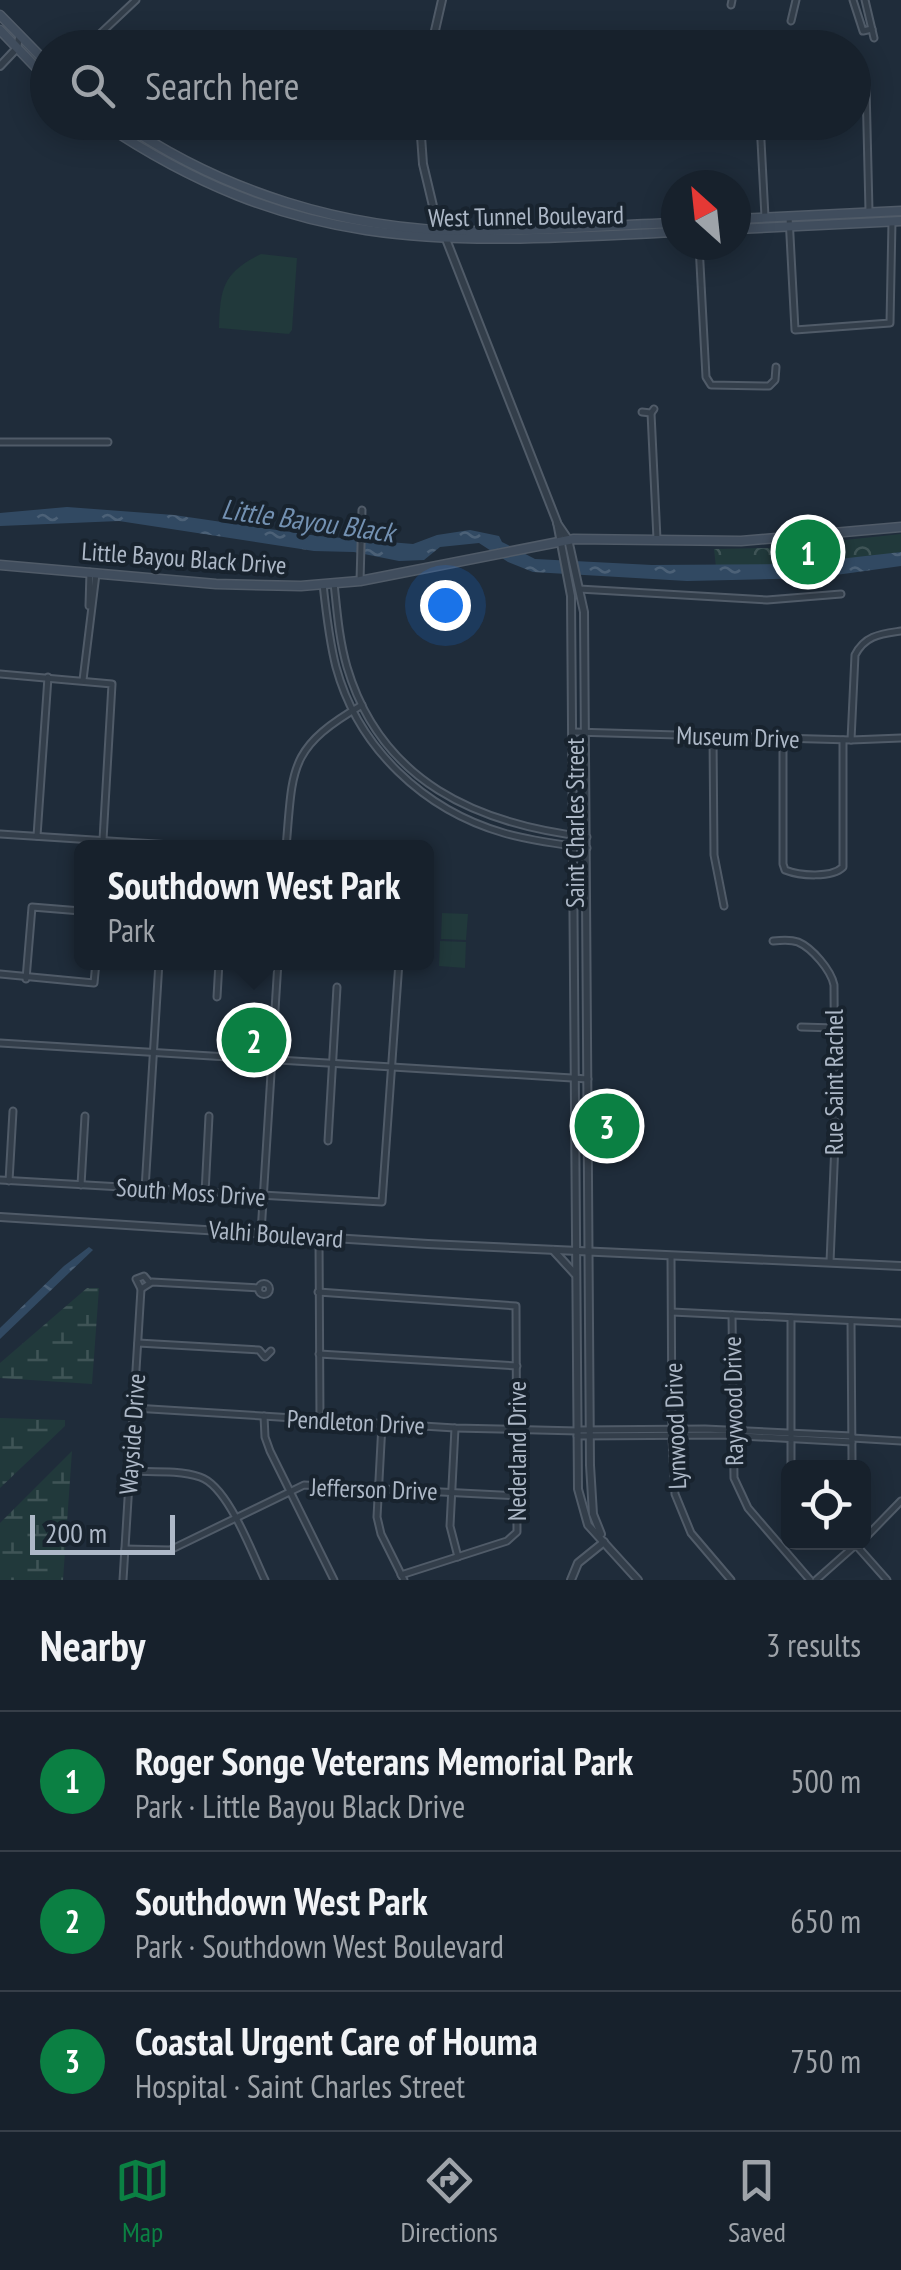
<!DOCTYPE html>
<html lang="en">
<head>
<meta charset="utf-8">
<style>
  :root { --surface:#17212c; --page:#242e38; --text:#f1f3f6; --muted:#9ea3a9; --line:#363e48; --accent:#0b8043 }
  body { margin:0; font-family:"PT Sans Narrow",sans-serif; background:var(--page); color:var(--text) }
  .controls { position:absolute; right:30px; bottom:30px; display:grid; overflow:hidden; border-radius:15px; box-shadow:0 5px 25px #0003 }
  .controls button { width:90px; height:90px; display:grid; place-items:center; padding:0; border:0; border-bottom:2px solid var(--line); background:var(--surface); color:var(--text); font:50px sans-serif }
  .compass { position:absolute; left:661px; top:170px; width:90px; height:90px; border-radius:50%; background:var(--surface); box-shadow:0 5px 25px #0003; rotate:333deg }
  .scale { position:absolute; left:30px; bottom:25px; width:145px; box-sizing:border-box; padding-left:10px; border:5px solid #adb8c7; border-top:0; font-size:28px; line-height:35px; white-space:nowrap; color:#adb8c7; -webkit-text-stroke:8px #18232e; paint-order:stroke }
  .you { position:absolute; left:445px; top:605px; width:35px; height:35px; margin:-25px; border:8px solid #fff; border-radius:50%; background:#1a73e8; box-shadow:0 0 0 15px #1a73e833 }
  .badge { display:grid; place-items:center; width:65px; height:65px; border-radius:50%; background:var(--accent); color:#fff; font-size:32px; font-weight:700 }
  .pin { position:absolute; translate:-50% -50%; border:5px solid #fff; box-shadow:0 2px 10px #0006 }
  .popup { position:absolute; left:74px; top:840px; width:360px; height:130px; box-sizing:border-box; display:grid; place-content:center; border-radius:15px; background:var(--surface); filter:drop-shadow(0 2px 8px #0005); font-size:32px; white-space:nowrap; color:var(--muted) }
  .popup b { font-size:38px; color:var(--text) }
  .popup::after { content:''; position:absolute; left:50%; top:100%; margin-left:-20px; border:20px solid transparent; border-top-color:var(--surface) }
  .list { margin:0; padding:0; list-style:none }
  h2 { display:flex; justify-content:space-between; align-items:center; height:130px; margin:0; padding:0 40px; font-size:42px }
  h2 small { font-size:32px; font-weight:400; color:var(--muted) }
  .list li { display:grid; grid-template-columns:65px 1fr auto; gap:30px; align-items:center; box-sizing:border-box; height:140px; padding:0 40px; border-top:2px solid var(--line) }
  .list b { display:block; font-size:38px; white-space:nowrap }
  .list p { margin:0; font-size:32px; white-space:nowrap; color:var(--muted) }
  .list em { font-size:32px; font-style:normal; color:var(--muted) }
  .icon { flex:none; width:55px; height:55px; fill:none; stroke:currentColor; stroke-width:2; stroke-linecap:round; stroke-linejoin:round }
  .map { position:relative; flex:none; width:901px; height:1580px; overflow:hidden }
  .search { position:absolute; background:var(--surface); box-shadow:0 5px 25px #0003; left:30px; right:30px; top:30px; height:110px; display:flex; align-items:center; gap:25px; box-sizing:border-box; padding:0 35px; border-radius:55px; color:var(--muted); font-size:38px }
  .sheet { height:550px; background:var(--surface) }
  nav { display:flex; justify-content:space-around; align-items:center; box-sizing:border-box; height:140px; border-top:2px solid var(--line); background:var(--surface); font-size:28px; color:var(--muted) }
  nav a { display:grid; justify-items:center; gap:5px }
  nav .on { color:var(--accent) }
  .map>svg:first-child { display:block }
  .wetland { fill:url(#wetland-marsh) }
  .park { fill:url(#park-crowns) }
  .pitch { fill:#21393b }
  .water { fill:url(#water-ripples) }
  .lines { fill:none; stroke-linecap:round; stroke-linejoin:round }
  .minor-casing { stroke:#505b68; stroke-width:9 }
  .tertiary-casing { stroke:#505b68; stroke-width:10 }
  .secondary-casing { stroke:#505b68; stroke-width:11 }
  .minor { stroke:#333e4a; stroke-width:5 }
  .tertiary { stroke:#333e4a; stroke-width:6 }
  .secondary { stroke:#404d5d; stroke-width:8 }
  .labels { text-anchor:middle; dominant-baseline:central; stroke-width:8; stroke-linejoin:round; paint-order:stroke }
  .street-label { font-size:25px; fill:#adb8c7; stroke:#18232e }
  .water-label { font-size:28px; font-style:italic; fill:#7391b2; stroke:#18232e }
</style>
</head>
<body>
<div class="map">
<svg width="901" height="1580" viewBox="0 0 901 1580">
  <defs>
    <pattern id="wetland-marsh" width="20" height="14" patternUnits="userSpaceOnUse" patternTransform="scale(2.5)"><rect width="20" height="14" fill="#21393b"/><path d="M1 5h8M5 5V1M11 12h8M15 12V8" fill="none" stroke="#3f5456"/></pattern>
    <pattern id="park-crowns" width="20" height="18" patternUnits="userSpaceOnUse" patternTransform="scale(2.5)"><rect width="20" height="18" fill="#21393b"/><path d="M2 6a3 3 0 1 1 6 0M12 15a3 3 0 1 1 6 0" fill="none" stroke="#3f5456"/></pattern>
    <pattern id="water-ripples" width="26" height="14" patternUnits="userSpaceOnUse" patternTransform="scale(2.5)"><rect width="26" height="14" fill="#314962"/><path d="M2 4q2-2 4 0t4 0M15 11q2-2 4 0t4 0" fill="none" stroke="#4c6177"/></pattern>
  </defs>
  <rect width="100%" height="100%" fill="#1f2c3a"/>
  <g class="wetland">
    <polygon points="87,1288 99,1288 92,1384 0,1378 0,1363"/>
    <polygon points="0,1418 65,1420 65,1426 0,1488"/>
    <polygon points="72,1451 63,1580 0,1580 0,1523"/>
  </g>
  <g class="park">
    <polygon points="901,534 901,554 812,564 716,567 714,549 771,548"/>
    <polygon points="246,1011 273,1012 268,1055 237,1054 239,1030 245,1026"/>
  </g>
  <g class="pitch">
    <path d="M261,254L297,258L292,330L289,334L219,328C220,288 223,273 261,254Z"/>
    <polygon points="442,913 468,914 466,940 441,939"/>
    <polygon points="440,941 466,942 465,968 439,966"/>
  </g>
  <g class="water">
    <polygon points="67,507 174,515 318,536 413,544 437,535 470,530 499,536 502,542 535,559 652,565 795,564 901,552 901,566 814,578 687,581 533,572 508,562 479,543 440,547 424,560 399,561 354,552 314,551 119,521 0,526 0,513"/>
    <polygon points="89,1247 93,1250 0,1339 0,1328 64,1266"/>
  </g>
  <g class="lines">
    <g class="minor-casing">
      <g id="minor">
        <polyline points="853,0 863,31 872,29"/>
        <polyline points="865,0 874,38"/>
        <polyline points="731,5 732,0"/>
        <polyline points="791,21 796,0"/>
        <polyline points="85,48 136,0"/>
        <polyline points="854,76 862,79 866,86 869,211"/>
        <polyline points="760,122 765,217"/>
        <polyline points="789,217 795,330 890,323 892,221"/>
        <polyline points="699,245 706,377 711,385 769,386 775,380 776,367"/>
        <polyline points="642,412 651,413 654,409"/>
        <polyline points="651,413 657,539"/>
        <polyline points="0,442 108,442"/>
        <polyline points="360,581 362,510"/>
        <path d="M334,583C337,611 339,639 347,667C381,782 477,824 587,837"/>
        <path d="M323,584C326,612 329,640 336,667C358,748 424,810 504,833C531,841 559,844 587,848"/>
        <polyline points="579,589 767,600 841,594"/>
        <polyline points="89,606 90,572"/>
        <polyline points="0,674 112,684 103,840"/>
        <polyline points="83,680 96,574"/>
        <polyline points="574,732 851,740 901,738"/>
        <polyline points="713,736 714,855 724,906"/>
        <path d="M783,738V864L785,870C800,876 832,878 843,867V740"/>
        <path d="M851,740L855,655C865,635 881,634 901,631"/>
        <polyline points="0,834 218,848"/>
        <polyline points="37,836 48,677"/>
        <path d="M286,848C293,767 288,748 362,705"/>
        <path d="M773,941C781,940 790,939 798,942C812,948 831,970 834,985L835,1143L830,1262"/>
        <polyline points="0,974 94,983 96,962"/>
        <polyline points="26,979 32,907 81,911"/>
        <polyline points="217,997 219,962"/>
        <polyline points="801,1027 835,1028"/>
        <polyline points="0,1043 588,1079"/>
        <polyline points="328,1141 337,987"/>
        <polyline points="0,1180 382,1202 399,962"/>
        <polyline points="9,1181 13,1111"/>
        <polyline points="81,1185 85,1116"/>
        <polyline points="145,1189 159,962"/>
        <polyline points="205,1193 209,1116"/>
        <polyline points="261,1233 278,962"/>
        <polyline points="319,1238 320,1420"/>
        <polyline points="671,1256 672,1438 675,1494 691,1533 731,1580"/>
        <circle cx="264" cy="1289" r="5.5"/>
        <polyline points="141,1289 152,1282 259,1288"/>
        <polyline points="318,1292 516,1306 517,1532 507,1541 401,1575"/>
        <polyline points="672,1312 901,1323"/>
        <polyline points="732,1315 734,1478 748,1508 810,1580"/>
        <polyline points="791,1318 791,1468"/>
        <polyline points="138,1343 259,1350 265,1357 271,1351"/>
        <polyline points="319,1354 517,1366"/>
        <polyline points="134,1408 455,1428 578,1431"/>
        <polyline points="264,1416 265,1437 270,1451 334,1580"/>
        <polyline points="382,1424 377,1517 381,1534 404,1580"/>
        <polyline points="455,1428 450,1526 458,1557"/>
        <polyline points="578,1430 705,1429 852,1436"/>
        <polyline points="577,1436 723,1435 852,1442"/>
        <polyline points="852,1438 901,1441"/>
        <polyline points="849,1468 852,1460 851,1321"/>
        <path d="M130,1471C151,1472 179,1470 200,1477C228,1486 252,1553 265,1580"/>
        <polyline points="864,1539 901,1501"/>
        <polyline points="856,1545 887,1580"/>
        <polyline points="125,1549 170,1550 304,1485 518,1496"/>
        <polyline points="123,1580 141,1289 136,1279 144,1276 149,1282"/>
        <polyline points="816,1580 859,1542"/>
      </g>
    </g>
    <g class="tertiary-casing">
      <g id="tertiary">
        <polyline points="431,48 442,0"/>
        <polyline points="0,66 17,48 19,38"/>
        <polyline points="420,122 423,164 433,206 557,522 571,596 578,1489 588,1525 638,1580"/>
        <polyline points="557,523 568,539 584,612 590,1465 593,1514 601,1534"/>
        <polyline points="0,1217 428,1244 901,1266"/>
        <polyline points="553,1250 575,1274"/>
        <polyline points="571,1580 578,1563 604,1542"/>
      </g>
    </g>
    <g class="secondary-casing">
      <g id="secondary">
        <polyline points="0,15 48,64"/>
        <polyline points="0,30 48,80"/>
        <path d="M101,122C301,257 448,243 676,232"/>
        <path d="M121,122C223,192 345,230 469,231C537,232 607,225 676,223"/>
        <polyline points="736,219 901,211"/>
        <polyline points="736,229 901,221"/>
        <polyline points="0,565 216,584 301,586 360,581 574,539 741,541 901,527"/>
      </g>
    </g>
    <use href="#minor" class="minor"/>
    <use href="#tertiary" class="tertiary"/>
    <use href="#secondary" class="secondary"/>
  </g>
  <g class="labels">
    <g class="street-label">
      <text transform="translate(526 216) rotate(-1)">West Tunnel Boulevard</text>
      <text transform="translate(184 558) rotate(4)">Little Bayou Black Drive</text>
      <text transform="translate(738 737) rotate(2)">Museum Drive</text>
      <text transform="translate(575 823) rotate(-90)">Saint Charles Street</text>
      <text transform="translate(834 1082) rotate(-90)">Rue Saint Rachel</text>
      <text transform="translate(191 1192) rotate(4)">South Moss Drive</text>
      <text transform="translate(276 1234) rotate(4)">Valhi Boulevard</text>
      <text transform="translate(733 1401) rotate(-91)">Raywood Drive</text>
      <text transform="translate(356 1422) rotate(3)">Pendleton Drive</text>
      <text transform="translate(675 1426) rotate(-92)">Lynwood Drive</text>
      <text transform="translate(132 1434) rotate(-86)">Wayside Drive</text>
      <text transform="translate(517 1451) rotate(-90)">Nederland Drive</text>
      <text transform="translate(374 1489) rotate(2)">Jefferson Drive</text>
    </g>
    <g class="water-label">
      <text transform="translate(308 520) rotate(8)">Little Bayou Black</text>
    </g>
  </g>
</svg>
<div class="controls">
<button><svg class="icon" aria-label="locate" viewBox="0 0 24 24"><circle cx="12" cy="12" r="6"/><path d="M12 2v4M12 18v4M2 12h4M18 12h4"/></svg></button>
</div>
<svg class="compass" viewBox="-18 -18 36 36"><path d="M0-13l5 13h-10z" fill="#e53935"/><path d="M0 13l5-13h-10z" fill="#9ea3a9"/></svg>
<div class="scale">200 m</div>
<div class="you"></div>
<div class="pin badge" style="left:808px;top:552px">1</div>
<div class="pin badge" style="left:254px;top:1040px">2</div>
<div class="popup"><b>Southdown West Park</b>Park</div>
<div class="pin badge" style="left:607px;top:1126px">3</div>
<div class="search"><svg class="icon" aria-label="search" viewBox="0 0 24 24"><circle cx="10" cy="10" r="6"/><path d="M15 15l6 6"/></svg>Search here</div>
</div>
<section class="sheet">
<h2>Nearby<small>3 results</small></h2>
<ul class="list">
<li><span class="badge">1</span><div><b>Roger Songe Veterans Memorial Park</b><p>Park · Little Bayou Black Drive</p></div><em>500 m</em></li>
<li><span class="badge">2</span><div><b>Southdown West Park</b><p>Park · Southdown West Boulevard</p></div><em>650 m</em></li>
<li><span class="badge">3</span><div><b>Coastal Urgent Care of Houma</b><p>Hospital · Saint Charles Street</p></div><em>750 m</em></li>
</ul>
</section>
<nav>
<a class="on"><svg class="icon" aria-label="map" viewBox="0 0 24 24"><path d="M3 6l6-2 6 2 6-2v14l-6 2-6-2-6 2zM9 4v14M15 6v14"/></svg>Map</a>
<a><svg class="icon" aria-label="directions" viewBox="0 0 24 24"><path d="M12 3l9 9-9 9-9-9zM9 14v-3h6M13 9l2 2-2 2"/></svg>Directions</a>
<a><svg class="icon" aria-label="saved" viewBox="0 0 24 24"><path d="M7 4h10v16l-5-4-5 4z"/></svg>Saved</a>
</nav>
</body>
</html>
